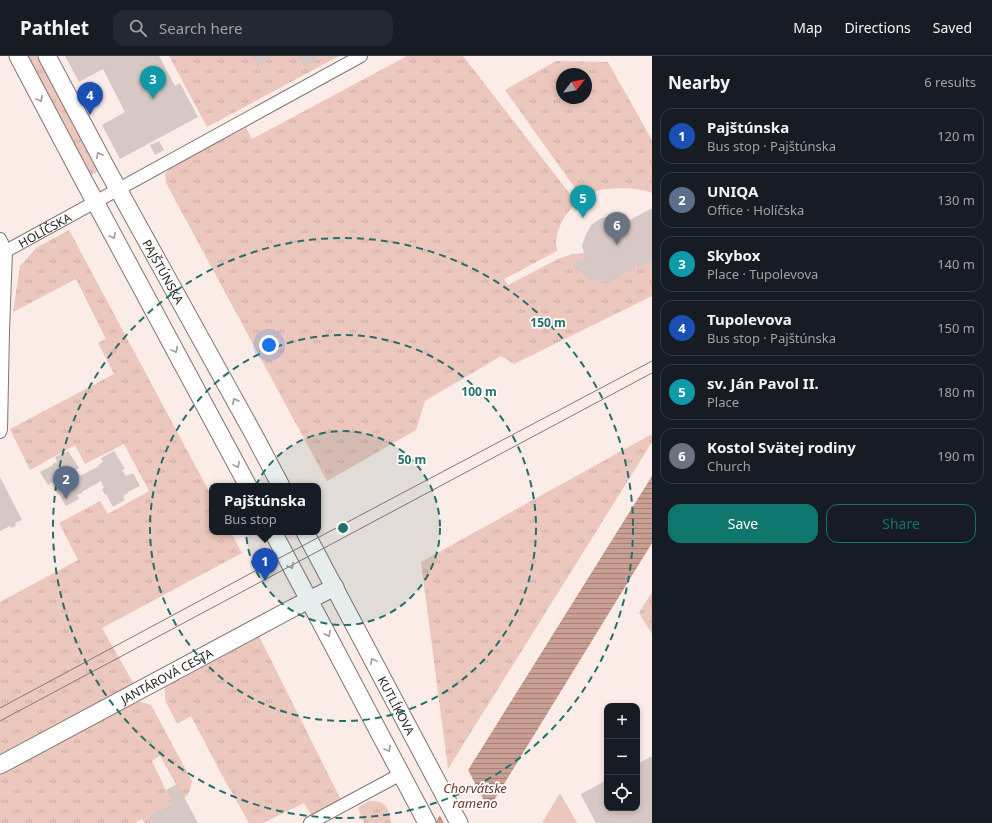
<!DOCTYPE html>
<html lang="en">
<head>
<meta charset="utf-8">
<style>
  :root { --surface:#171b24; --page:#242831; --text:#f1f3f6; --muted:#9ea1a6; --line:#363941; --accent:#0f766e }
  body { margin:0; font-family:"Noto Sans",sans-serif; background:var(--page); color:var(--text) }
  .controls { position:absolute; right:12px; bottom:12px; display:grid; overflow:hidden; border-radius:8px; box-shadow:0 2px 6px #0003 }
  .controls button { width:36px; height:36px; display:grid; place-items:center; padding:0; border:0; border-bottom:1px solid var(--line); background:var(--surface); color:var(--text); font:20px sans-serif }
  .compass { position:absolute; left:556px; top:12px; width:36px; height:36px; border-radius:50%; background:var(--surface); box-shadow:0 2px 6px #0003; rotate:59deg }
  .you { position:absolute; left:269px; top:289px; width:14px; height:14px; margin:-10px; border:3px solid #fff; border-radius:50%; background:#1a73e8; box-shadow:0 0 0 6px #1a73e833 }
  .badge { display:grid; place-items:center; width:26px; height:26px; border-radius:50%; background:var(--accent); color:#fff; font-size:13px; font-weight:700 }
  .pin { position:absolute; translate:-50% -33px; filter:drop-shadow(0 1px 2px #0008) }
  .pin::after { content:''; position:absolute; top:21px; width:14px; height:12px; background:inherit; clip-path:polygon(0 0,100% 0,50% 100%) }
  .popup { position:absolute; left:209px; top:427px; width:112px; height:52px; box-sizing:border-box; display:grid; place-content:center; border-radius:8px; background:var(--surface); filter:drop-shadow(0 1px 3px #0005); font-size:13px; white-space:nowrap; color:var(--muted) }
  .popup b { font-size:15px; color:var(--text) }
  .popup::after { content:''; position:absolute; left:50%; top:100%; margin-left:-8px; border:8px solid transparent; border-top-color:var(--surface) }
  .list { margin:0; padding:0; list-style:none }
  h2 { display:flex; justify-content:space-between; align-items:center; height:52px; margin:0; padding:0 16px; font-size:17px }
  h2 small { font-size:13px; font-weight:400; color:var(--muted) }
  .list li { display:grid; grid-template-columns:26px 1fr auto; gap:12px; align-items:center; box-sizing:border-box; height:56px; margin:0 8px 8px; padding:0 8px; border:1px solid var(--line); border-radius:12px }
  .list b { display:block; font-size:15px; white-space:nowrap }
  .list p { margin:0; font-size:13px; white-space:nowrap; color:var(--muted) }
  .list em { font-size:13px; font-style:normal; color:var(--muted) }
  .actions { display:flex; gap:8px; padding:12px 16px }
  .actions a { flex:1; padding:9px 0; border:1px solid var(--accent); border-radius:12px; text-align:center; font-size:14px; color:var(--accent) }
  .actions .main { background:var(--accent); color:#fff }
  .icon { flex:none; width:22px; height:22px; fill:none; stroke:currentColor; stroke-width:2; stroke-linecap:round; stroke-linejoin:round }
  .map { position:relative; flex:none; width:652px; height:767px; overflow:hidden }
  header { display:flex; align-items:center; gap:24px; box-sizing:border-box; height:56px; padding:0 20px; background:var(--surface); border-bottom:1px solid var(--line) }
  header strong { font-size:19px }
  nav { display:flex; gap:22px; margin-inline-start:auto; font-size:14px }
  .search { width:280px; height:36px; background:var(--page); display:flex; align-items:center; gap:10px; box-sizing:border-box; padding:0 14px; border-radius:12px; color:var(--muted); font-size:15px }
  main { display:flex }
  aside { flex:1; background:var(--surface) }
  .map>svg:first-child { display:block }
  .grass { fill:url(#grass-tufts); fill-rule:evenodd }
  .park { fill:#ecc7bd }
  .water { fill:url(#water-rules) }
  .pier { fill:#fbece8 }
  .building { fill:#d7c8c5 }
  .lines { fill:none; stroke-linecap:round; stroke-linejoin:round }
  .street-casing { stroke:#827571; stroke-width:14 }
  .secondary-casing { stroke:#827571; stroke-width:19 }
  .street { stroke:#fff; stroke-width:12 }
  .secondary { stroke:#fff; stroke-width:17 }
  .tram { stroke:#847a77; stroke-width:1 }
  .oneway { stroke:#9b9998 }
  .ring { fill:none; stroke:#266e67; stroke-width:2; stroke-dasharray:7 5 }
  .labels { text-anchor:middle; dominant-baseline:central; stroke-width:3.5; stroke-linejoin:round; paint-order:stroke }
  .street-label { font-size:12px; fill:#211c1a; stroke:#fff }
  .water-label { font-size:13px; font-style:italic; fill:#6d3628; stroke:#fff }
  .centre { fill:#266e67; stroke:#fff; stroke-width:2 }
  .ring-label { font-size:12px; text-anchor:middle; font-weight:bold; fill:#266e67; stroke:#fff; stroke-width:3.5; stroke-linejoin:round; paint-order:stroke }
</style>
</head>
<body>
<header>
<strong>Pathlet</strong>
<div class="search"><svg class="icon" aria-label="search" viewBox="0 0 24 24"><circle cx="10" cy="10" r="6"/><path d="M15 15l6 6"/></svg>Search here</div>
<nav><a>Map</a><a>Directions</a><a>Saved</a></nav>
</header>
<main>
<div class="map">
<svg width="652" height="767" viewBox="0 0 652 767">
  <defs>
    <pattern id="grass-tufts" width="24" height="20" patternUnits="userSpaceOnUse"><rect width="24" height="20" fill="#ecc7bd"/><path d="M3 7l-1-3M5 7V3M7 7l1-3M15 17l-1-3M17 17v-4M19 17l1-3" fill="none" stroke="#caaaa2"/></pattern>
    <pattern id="water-rules" width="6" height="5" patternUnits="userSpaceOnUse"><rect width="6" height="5" fill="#c99f94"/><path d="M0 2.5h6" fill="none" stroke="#a38178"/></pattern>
  </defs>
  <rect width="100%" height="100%" fill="#fbece8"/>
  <g class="grass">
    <polygon points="27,0 37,0 98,115 90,120"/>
    <polygon points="169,0 339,0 207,71"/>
    <path d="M407,0H463L577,147C566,156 557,171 556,185C556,188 557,192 557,195L504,223L508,229L558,203L572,198L584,197L585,201L572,208C583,221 596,227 613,226L614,224L617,223L621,219L630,215L632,217L633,216L632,214L636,209L637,212L652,206V240L514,308L501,300L425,345L416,374L327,425L166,127L165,118L172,110L246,72L252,83Z"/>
    <path d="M556,5L608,6L652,84V137C641,131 608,131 596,135C591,137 587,140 582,142L505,34ZM562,18H586V42H562Z"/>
    <polygon points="69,174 212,441 212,476 231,476 242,497 102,572 135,630 0,702 0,546 78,504 59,467 100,445 108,458 149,435 124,388 85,408 75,389 30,414 10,373 114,318 98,287 106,283 76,223 13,256 20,210 36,192"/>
    <polygon points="652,378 652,386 448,713 421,506"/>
    <polygon points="652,536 652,578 639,557"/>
    <polygon points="258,578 341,744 312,760 304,747 263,767 249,767 223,721 191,660 177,668 165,644 165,631 172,624"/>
    <polygon points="135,644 151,649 192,725 190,735 184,742 160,700 152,705 172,747 148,760 152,767 144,767 142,763 135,767 0,767 0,716"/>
    <path d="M370,745C387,744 389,754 391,767H364L358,752L360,750Z"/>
  </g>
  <polygon class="park" points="560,737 577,767 542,767"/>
  <polygon class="water" points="652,420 652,487 480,767 435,767"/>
  <polygon class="pier" points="467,712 490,756 483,767 444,767 439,758"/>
  <g class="building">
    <polygon points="65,0 159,0 175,30 180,27 198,61 120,103 102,69 125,56 103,13 79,26"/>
    <polygon points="252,0 268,0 270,2 257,10"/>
    <polygon points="298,0 315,0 317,3 304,10"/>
    <polygon points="159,85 164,94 155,99 150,89"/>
    <polygon points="652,152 652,206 637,212 636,209 632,214 633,216 632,217 630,215 621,219 617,223 614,224 613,226 599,226 590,223 577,214 572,208 585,201 582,190 586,178 592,168 602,162 610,160 620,161 630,164"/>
    <polygon points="68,395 79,412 76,414 80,420 99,410 98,409 103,406 101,402 114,395 125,413 122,414 126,420 133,417 140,430 128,436 128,437 123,440 125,444 113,451 106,438 105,439 102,433 104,432 101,425 82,436 82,437 77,439 79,443 66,450 59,438 58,439 55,433 58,431 54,425 48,429 40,416 53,409 52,408 57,406 55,401"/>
    <polygon points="0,421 22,464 15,467 16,470 11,472 10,470 0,475"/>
    <polygon points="652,700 652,767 596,767 581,739 581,738 607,724 607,752 637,752 637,708"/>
    <polygon points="177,728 198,767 152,767 148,760 172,747 166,734"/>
  </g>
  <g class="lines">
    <g class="street-casing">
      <g id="street">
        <polyline points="0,183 6,195"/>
        <path id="s1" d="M6,195L361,0"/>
        <polyline points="0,376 1,373 3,276 6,195"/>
        <polyline points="310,767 401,718"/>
      </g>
    </g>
    <g class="secondary-casing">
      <g id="secondary">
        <polyline points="18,0 85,127 248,430"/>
        <path id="s2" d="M47,0L108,115L254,379L281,430"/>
        <polyline points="273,476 427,767"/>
        <path id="s3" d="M305,476L459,767"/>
        <path id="s4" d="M0,709L293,552L335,531"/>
      </g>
    </g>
    <use href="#street" class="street"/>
    <use href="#secondary" class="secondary"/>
    <g class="tram">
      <polyline points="0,652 270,507 652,305"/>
      <polyline points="0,665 652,317"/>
    </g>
  </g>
  <defs><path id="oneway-chevron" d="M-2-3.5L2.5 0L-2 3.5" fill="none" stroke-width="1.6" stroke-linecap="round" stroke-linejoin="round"/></defs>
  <g class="oneway">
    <use href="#oneway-chevron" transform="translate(40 43) rotate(62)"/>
    <use href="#oneway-chevron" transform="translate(99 99) rotate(-118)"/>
    <use href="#oneway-chevron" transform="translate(113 180) rotate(62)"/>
    <use href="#oneway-chevron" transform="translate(175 294) rotate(62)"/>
    <use href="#oneway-chevron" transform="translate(235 345) rotate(-119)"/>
    <use href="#oneway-chevron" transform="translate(237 409) rotate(62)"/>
    <use href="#oneway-chevron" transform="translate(291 510) rotate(62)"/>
    <use href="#oneway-chevron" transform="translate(328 578) rotate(62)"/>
    <use href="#oneway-chevron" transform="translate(373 605) rotate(-118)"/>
    <use href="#oneway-chevron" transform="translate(388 693) rotate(62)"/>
  </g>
  <circle cx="343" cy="472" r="97" fill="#266e67" fill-opacity=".12"/>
  <g class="ring">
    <circle cx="343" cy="472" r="97"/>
    <circle cx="343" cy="472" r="193"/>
    <circle cx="343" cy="472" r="290"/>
  </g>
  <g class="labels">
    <g class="street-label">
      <text stroke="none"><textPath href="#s1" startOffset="44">HOLÍČSKA</textPath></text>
      <text stroke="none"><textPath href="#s2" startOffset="245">PAJŠTÚNSKA</textPath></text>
      <text stroke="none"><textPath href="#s4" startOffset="189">JANTÁROVÁ CESTA</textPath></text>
      <text stroke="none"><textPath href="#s3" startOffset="196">KUTLÍKOVA</textPath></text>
    </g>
    <g class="water-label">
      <text x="475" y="732">Chorvátske<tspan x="475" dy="15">rameno</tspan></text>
    </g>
  </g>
  <circle cx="343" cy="472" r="6" class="centre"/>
  <g class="ring-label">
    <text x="548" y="271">150 m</text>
    <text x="479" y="340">100 m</text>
    <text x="412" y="408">50 m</text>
  </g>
</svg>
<div class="controls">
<button>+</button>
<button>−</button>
<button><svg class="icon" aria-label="locate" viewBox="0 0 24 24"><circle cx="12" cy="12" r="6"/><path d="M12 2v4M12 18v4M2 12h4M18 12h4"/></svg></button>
</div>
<svg class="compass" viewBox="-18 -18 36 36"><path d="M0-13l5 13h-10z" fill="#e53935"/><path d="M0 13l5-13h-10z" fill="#9ea1a6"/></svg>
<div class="you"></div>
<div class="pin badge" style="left:265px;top:525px;background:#1a4fb4">1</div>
<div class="popup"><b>Pajštúnska</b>Bus stop</div>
<div class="pin badge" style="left:66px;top:443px;background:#5c6f8a">2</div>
<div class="pin badge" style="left:153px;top:43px;background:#0f9aa8">3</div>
<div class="pin badge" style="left:90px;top:59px;background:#1a4fb4">4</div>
<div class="pin badge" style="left:583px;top:162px;background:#0f9aa8">5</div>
<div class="pin badge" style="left:617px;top:189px;background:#6b7280">6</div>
</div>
<aside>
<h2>Nearby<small>6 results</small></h2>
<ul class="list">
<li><span class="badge" style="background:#1a4fb4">1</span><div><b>Pajštúnska</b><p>Bus stop · Pajštúnska</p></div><em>120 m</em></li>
<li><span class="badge" style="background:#5c6f8a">2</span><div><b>UNIQA</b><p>Office · Holíčska</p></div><em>130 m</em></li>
<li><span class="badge" style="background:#0f9aa8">3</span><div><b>Skybox</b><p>Place · Tupolevova</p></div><em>140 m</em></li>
<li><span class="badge" style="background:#1a4fb4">4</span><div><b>Tupolevova</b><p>Bus stop · Pajštúnska</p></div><em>150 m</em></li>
<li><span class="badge" style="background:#0f9aa8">5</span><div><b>sv. Ján Pavol II.</b><p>Place</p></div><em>180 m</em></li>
<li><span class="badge" style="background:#6b7280">6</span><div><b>Kostol Svätej rodiny</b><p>Church</p></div><em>190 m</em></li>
</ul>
<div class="actions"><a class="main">Save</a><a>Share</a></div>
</aside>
</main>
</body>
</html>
